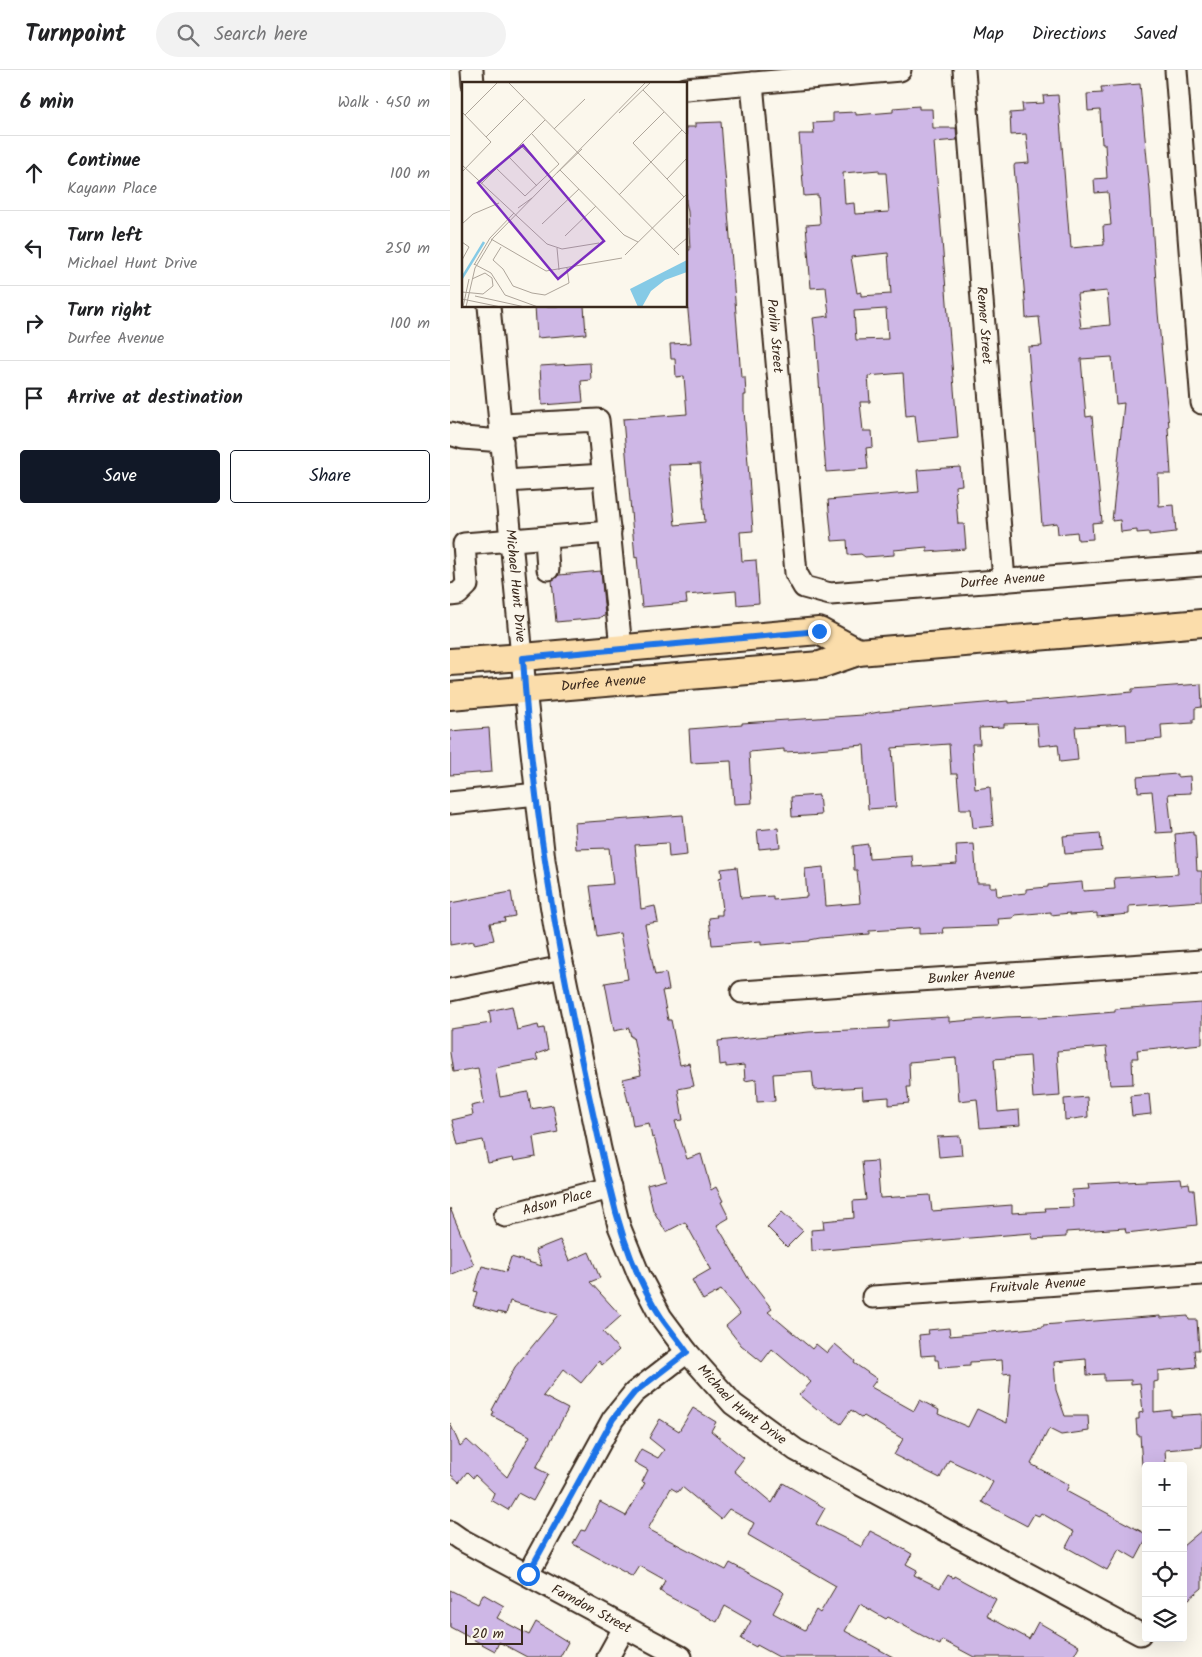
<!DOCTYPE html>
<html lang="en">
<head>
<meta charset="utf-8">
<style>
  :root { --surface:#fff; --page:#f2f2f2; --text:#202124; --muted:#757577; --line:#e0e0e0; --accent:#111827 }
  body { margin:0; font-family:Kalam,sans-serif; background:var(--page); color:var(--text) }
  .controls { position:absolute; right:15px; bottom:15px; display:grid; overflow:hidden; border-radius:5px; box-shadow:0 5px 20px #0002 }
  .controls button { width:45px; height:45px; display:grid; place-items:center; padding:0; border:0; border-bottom:1px solid var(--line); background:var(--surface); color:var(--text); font:25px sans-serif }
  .scale { position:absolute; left:15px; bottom:12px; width:58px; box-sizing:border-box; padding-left:5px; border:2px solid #3b2a1e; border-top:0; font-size:14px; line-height:18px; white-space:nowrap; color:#3b2a1e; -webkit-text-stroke:4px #fbf7ec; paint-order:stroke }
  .stop { position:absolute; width:15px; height:15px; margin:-11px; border:4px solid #1a73e8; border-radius:50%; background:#fff }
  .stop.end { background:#1a73e8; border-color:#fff; box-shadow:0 1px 5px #0008 }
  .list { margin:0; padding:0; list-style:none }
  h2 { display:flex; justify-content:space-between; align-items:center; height:65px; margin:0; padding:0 20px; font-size:21px }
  h2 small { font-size:16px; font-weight:400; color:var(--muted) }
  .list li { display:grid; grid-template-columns:32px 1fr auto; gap:15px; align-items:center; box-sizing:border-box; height:75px; padding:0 20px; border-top:1px solid var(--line) }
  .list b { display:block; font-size:19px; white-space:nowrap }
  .list p { margin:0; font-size:16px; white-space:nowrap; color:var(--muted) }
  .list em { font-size:16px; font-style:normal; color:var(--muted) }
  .actions { display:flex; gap:10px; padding:15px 20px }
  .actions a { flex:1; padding:11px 0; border:1px solid var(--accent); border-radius:5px; text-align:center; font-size:18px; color:var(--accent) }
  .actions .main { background:var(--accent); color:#fff }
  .icon { flex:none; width:28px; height:28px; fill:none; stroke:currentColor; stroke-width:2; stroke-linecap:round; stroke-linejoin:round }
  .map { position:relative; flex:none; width:752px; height:1587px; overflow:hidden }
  header { display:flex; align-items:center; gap:30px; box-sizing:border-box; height:70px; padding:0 25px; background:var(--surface); border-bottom:1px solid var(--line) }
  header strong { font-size:24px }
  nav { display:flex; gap:28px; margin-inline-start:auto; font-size:18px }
  .search { width:350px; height:45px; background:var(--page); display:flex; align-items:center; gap:12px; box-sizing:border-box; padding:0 18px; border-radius:28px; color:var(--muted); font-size:19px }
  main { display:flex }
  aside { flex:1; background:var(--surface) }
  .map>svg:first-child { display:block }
  .building { fill:#ceb7e6; stroke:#3b2a1e; fill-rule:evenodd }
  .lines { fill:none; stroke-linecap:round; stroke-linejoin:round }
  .minor-casing { stroke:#3b2a1e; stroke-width:25 }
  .major-casing { stroke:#3b2a1e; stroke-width:30 }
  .minor { stroke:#fbf7ec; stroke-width:21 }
  .major { stroke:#fbddab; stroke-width:26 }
  .route { stroke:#1a73e8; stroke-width:6 }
  .labels { text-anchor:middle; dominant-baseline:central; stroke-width:4; stroke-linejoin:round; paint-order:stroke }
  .street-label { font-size:14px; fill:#3b2a1e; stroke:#fbf7ec }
  .inset-river { fill:none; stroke:#85cae6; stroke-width:2.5 }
  .inset-road { fill:none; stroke:#aea59a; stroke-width:1 }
  .view { fill:#7b2cbf; fill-opacity:0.15; stroke:#7b2cbf; stroke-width:2.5 }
  .inset-edge { fill:none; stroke:#3b2a1e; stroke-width:2.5 }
</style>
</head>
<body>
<header>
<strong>Turnpoint</strong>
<div class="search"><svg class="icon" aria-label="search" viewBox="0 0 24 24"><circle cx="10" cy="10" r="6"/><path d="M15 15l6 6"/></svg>Search here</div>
<nav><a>Map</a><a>Directions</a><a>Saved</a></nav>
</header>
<main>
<aside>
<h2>6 min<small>Walk · 450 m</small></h2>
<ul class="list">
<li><svg class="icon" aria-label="ahead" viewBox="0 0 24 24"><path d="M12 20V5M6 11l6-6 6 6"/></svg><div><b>Continue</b><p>Kayann Place</p></div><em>100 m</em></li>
<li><svg class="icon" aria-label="left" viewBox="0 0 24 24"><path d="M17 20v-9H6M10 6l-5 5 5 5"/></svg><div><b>Turn left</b><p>Michael Hunt Drive</p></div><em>250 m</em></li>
<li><svg class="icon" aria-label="right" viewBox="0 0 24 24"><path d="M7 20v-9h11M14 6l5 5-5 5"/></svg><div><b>Turn right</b><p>Durfee Avenue</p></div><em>100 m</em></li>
<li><svg class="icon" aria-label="arrive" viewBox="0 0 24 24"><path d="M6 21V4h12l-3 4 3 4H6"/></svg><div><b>Arrive at destination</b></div></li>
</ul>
<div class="actions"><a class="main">Save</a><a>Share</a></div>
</aside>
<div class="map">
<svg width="752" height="1587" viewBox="0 0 752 1587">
  <rect width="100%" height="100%" fill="#fbf7ec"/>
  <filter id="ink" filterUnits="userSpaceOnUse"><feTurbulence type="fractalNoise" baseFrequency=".02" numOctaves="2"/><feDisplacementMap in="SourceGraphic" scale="10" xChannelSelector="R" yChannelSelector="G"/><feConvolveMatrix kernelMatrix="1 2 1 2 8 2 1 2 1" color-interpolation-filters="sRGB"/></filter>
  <g filter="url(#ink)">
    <g class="building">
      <path d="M690,14L700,121L708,243L719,357L718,358L721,404H708L709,436L724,435L726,462L699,465V462L687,463V460L671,462L670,450L662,451L674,333L666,334L662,287L631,289L636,347L642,346L652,452L642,453L643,469L628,470L627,462L608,464L607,453L592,455L578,277L592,276L589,247L576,248L575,230L564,96L565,94L579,93L576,64L561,65L560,43L573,42L572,34L594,33L593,26L608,25L619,164H620L621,178L654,175L653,156L661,155L658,122L645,123L644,109L657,108L655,74H652L650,40L638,41L637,24L652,23L651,17ZM657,221L660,255L631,258L627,224Z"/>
      <path d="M469,36V39H482L483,58H506L507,70L484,72L508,368L468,372L465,345L456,346L453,303L418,306L420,332H410L413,361H422L423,377L416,378L418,399L376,402L372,357L366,265H365L363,248L379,246L376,217L361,218L356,155L370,154L368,125L354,126L349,64H364L363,53L383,52V43L406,42V45L443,42V38ZM429,100V103H436L439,142L405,144L404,133L395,134L393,103ZM438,183L441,224L411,226V222L407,223L401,187ZM436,239L438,269L406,270L404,241Z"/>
      <path d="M271,52L291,307H295L296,325H294V340L303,461L290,462L292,491L306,490L309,533L287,535L286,521L236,525L237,533L192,537L187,487L185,488L173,349L237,344L234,306L226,307L225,289H221L220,274L241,273L236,220V180H240L238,142L236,132V57H245V53ZM250,394L255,452L225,455L219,395Z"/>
      <polygon points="85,236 134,236 136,264 87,268"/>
      <polygon points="140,293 141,310 131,311 133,332 92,335 90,296"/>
      <polygon points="510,397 512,415 505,416 508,454 514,454 516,479 477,482 477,477 444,480 444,485 415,487 411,484 398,485 397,470 382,471 378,430 469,422 467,400"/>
      <polygon points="151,501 155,546 150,547 150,548 106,552 102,510 109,505"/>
      <polygon points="751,614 752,637 745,638 745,649 743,649 743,653 711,655 712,669 677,672 676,654 625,657 628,690 610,692 608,674 589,676 587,653 554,654 554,657 529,658 530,674 522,674 525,719 540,717 543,756 523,758 521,739 510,739 507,704 501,704 499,674 442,678 446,737 418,739 414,675 354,680 354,681 334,682 334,679 299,682 302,733 284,734 281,691 241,693 239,659 292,655 292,653 413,645 429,642 558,631 558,633 682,622 682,619"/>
      <polygon points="39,658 42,702 0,705 0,661"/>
      <polygon points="727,704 727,707 740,706 741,723 718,724 722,762 706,763 702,721 688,722 687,707"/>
      <polygon points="369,725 371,745 342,747 341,727"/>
      <polygon points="233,745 237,785 219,787 218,773 185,775 191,839 205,836 208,852 195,854 205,905 216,903 219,920 212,921 218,950 221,950 230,995 239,993 244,1016 228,1019 233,1050 225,1051 237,1089 251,1084 261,1120 266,1117 273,1131 271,1132 279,1148 267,1155 298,1208 322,1239 318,1242 362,1279 366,1274 377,1283 385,1274 405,1291 404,1293 427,1309 421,1317 464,1341 470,1330 489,1340 488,1344 518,1357 527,1339 557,1353 561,1303 553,1304 552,1290 520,1292 520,1296 489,1298 488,1290 485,1290 485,1285 471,1286 469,1265 479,1264 478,1260 499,1258 500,1266 593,1257 593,1255 710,1246 710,1248 738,1246 739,1250 747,1250 749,1280 744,1280 746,1297 708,1301 708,1311 704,1312 704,1342 721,1340 721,1346 752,1344 752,1377 715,1380 716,1394 692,1396 690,1365 687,1365 686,1349 689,1349 689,1343 693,1342 690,1313 681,1314 681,1310 654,1311 654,1304 637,1305 636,1289 604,1292 606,1320 615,1346 638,1346 639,1361 611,1365 599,1359 581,1394 619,1415 616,1421 696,1464 696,1470 686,1489 669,1479 657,1500 616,1477 624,1462 591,1443 589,1446 584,1444 577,1456 532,1432 543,1412 529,1404 499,1390 490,1408 444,1385 453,1369 414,1346 412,1348 401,1340 391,1354 368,1339 367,1340 349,1325 361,1312 322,1279 312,1292 291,1275 276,1256 290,1244 271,1220 253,1230 242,1210 261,1199 235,1152 216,1162 203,1140 197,1115 216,1110 204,1067 202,1068 199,1053 183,1056 179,1031 178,1032 173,1009 191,1005 183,967 181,967 179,958 164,961 155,913 178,909 170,863 147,867 140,816 163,814 159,778 126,779 124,753"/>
      <polygon points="328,758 330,777 309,779 307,760"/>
      <polygon points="743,762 743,765 745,765 747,801 752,801 752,831 679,836 679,844 647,847 647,843 620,845 620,843 601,845 601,842 565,845 563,848 548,849 549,856 493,858 494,863 469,864 469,858 419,861 419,864 370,868 360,870 360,871 311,875 311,871 262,875 259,848 267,847 266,845 272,845 272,840 273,840 269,808 272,807 271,799 287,797 291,828 323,826 323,830 357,827 355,799 373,797 376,836 410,833 407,800 404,800 403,776 418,774 419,789 462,786 463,797 507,794 506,775 524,774 527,813 540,813 540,817 546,817 547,826 576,823 576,819 598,817 598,815 632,812 633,821 665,819 664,808 728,804 725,764"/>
      <polygon points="650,763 652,781 615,784 613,766"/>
      <polygon points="61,822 65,846 54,848 55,851 40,853 44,870 24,874 24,871 0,875 0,833"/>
      <polygon points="752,933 752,974 687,980 688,988 682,988 683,1014 660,1015 656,977 607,981 610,1026 583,1028 580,986 544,989 548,1042 569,1040 570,1055 530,1058 527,1029 509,1031 506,988 459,992 460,1017 457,1017 459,1033 439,1035 439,1027 413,1029 412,1017 364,1020 362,1001 323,1004 325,1031 307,1032 306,1009 295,1011 294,995 276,997 276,994 270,995 268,971 359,962 439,958 439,951 464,949 499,947 499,952 557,947 588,946 588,948 665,942 665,939"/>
      <polygon points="62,936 67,960 88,955 89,959 94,958 98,980 86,984 88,990 45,998 50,1027 78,1022 81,1039 103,1035 108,1062 83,1067 86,1087 64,1091 63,1088 38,1093 33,1070 8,1075 2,1050 23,1045 21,1036 34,1033 28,998 3,1002 0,983 0,959 41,953 39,941"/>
      <polygon points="699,1024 701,1044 682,1046 680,1026"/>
      <polygon points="637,1027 638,1047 615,1050 614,1029"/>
      <polygon points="510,1066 512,1085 489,1087 487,1067"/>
      <polygon points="427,1091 430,1128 480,1125 482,1141 562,1135 562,1143 596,1141 595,1138 623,1137 622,1120 639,1119 638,1114 731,1109 732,1115 739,1114 740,1120 744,1120 747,1155 676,1163 675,1158 616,1162 616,1167 582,1169 581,1163 362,1181 361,1160 374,1159 373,1151 404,1148 403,1131 416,1130 412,1092"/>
      <polygon points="0,1138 24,1195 0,1205"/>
      <polygon points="332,1142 353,1161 337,1177 317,1157"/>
      <polygon points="110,1170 119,1191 139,1182 150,1208 140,1212 171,1246 153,1262 169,1280 152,1295 149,1291 131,1313 114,1299 93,1326 118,1339 86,1398 98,1404 83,1431 68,1423 58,1440 41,1430 44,1423 25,1405 23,1408 17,1402 9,1412 0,1404 0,1353 10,1376 17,1370 57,1407 80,1366 42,1346 44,1342 42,1340 65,1297 108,1245 60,1231 56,1244 48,1242 48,1243 23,1236 27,1222 24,1221 32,1196 56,1202 61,1187 92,1196 85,1180"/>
      <path d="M243,1338L266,1352L261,1361L294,1388L284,1401L322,1433L333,1413L375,1438L366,1454L412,1477L420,1461L440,1471L462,1484L456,1494L467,1500L464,1505L490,1518L498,1505L503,1508L504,1506L546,1529L537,1546L579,1569L588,1552L629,1576L623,1587H524L492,1570L490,1575L486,1573L438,1547L436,1549L410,1534L395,1561L443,1587H329L307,1575L306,1577L291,1569L301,1551L275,1536L267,1552L216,1525L210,1521L215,1510L190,1496L183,1507L123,1474L131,1460L135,1461L150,1432L176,1446L195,1413L192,1412L198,1400L184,1392L191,1379L208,1388L214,1380L199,1368L210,1349L229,1361ZM232,1417L271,1449L279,1439L304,1453L298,1465L386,1516L370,1543L366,1540L355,1560L323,1543L334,1523L332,1521L280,1493L276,1500L198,1459L221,1418L228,1422Z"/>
      <polygon points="752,1460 752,1518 733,1534 733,1476"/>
      <polygon points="0,1520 28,1534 33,1524 54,1536 47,1548 79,1565 86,1552 118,1572 110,1587 77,1587 49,1572 45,1581 0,1557"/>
    </g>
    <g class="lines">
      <g class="minor-casing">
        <g id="minor">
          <polyline points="22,0 23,14"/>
          <path id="s1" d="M514,0L554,511"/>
          <polyline points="726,0 752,333"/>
          <path id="s2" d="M302,13L346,503L354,517L380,524L752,495"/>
          <polyline points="236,19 450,0"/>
          <path id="s3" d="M39,236L75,619L94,790L105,858L150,1079L169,1156L189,1205L211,1247L237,1282L283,1334L346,1380L690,1564"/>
          <polyline points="51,355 148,350 171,578"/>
          <polyline points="0,364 13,368 52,371"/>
          <polyline points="56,411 154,405"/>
          <polyline points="96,468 98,499"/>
          <polyline points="0,525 8,524 17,515 14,474 160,462"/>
          <polyline points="0,733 87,724"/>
          <polyline points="0,920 113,897"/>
          <path id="s4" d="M292,922L752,891"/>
          <path id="s5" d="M55,1146L160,1118"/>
          <path id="s6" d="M423,1227L752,1204"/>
          <path id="s7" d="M0,1462L10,1469L231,1587"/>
          <polyline points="78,1504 163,1349 184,1323 237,1282"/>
          <polyline points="158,1587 174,1558"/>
        </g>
      </g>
      <g class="major-casing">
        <g id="major">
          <polyline points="0,592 73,587 369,561 408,582"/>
          <path id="s8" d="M0,626L370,595L408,582L752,553"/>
        </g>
      </g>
      <use href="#minor" class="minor"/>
      <use href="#major" class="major"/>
    </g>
  </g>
  <g class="lines" filter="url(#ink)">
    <path class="route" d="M78,1504L163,1349L184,1323L237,1282C229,1270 219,1259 211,1247C186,1209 170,1162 160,1118C119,943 84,767 73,588L369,561"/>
  </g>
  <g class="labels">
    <g class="street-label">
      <text stroke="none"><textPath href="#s1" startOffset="256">Remer Street</textPath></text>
      <text stroke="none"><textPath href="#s2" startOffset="254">Parlin Street</textPath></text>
      <text stroke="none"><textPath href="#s2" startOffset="708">Durfee Avenue</textPath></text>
      <text stroke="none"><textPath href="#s3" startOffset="281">Michael Hunt Drive</textPath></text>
      <text stroke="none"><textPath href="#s8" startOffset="154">Durfee Avenue</textPath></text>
      <text stroke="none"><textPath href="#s4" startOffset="230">Bunker Avenue</textPath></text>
      <text stroke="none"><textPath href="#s5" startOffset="54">Adson Place</textPath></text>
      <text stroke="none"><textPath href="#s6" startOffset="165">Fruitvale Avenue</textPath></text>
      <text stroke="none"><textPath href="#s3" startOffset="1151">Michael Hunt Drive</textPath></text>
      <text stroke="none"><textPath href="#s7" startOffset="161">Farndon Street</textPath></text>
    </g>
  </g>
  <g transform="translate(12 12)">
    <rect width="225" height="225" fill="#fbf7ec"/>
    <path d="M225,178V190L203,198L189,209L180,225H176L168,207Z" fill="#85cae6"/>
    <path class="inset-river" d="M0,196L22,160"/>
    <path class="inset-road" d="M46,0L217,173M181,8L225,53M0,30L29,60L0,90M202,30L171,61L222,115M157,31L189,0M3,33L36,0M92,47L123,17M24,55L62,17M58,63L87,92M47,75L75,104M0,83L85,162L100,167L137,161M35,87L63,114L97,82L70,52M98,88L162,153L176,160M95,91L120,67M205,97L225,76M19,102L83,38M157,113L220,48M56,126L70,116M0,142L11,132L37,121M80,142L117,107M103,154L134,124M29,157L84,189L160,176M0,160L7,165L0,178M39,165L31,178L41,187L51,204L70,211L83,213L107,201L105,186M95,166L97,188M211,168L225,156M163,173L225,112M12,182L29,191L43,213L76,225M12,183L28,156L52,131M0,210L21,212L31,204L30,196L23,191L10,197M13,214L63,225M0,217L39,225M1,225L7,197M4,225L13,186L31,156L184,0"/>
    <path class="view" d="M61,63L142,159L96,197L16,101Z"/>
    <rect width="225" height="225" class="inset-edge"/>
  </g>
</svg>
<div class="controls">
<button>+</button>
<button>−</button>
<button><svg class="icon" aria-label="locate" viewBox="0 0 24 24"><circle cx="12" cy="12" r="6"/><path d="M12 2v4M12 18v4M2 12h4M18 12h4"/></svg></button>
<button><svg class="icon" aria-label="layers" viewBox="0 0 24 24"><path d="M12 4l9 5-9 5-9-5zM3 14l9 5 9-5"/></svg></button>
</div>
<div class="scale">20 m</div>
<div class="stop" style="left:78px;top:1504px"></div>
<div class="stop end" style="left:369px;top:561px"></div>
</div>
</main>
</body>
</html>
